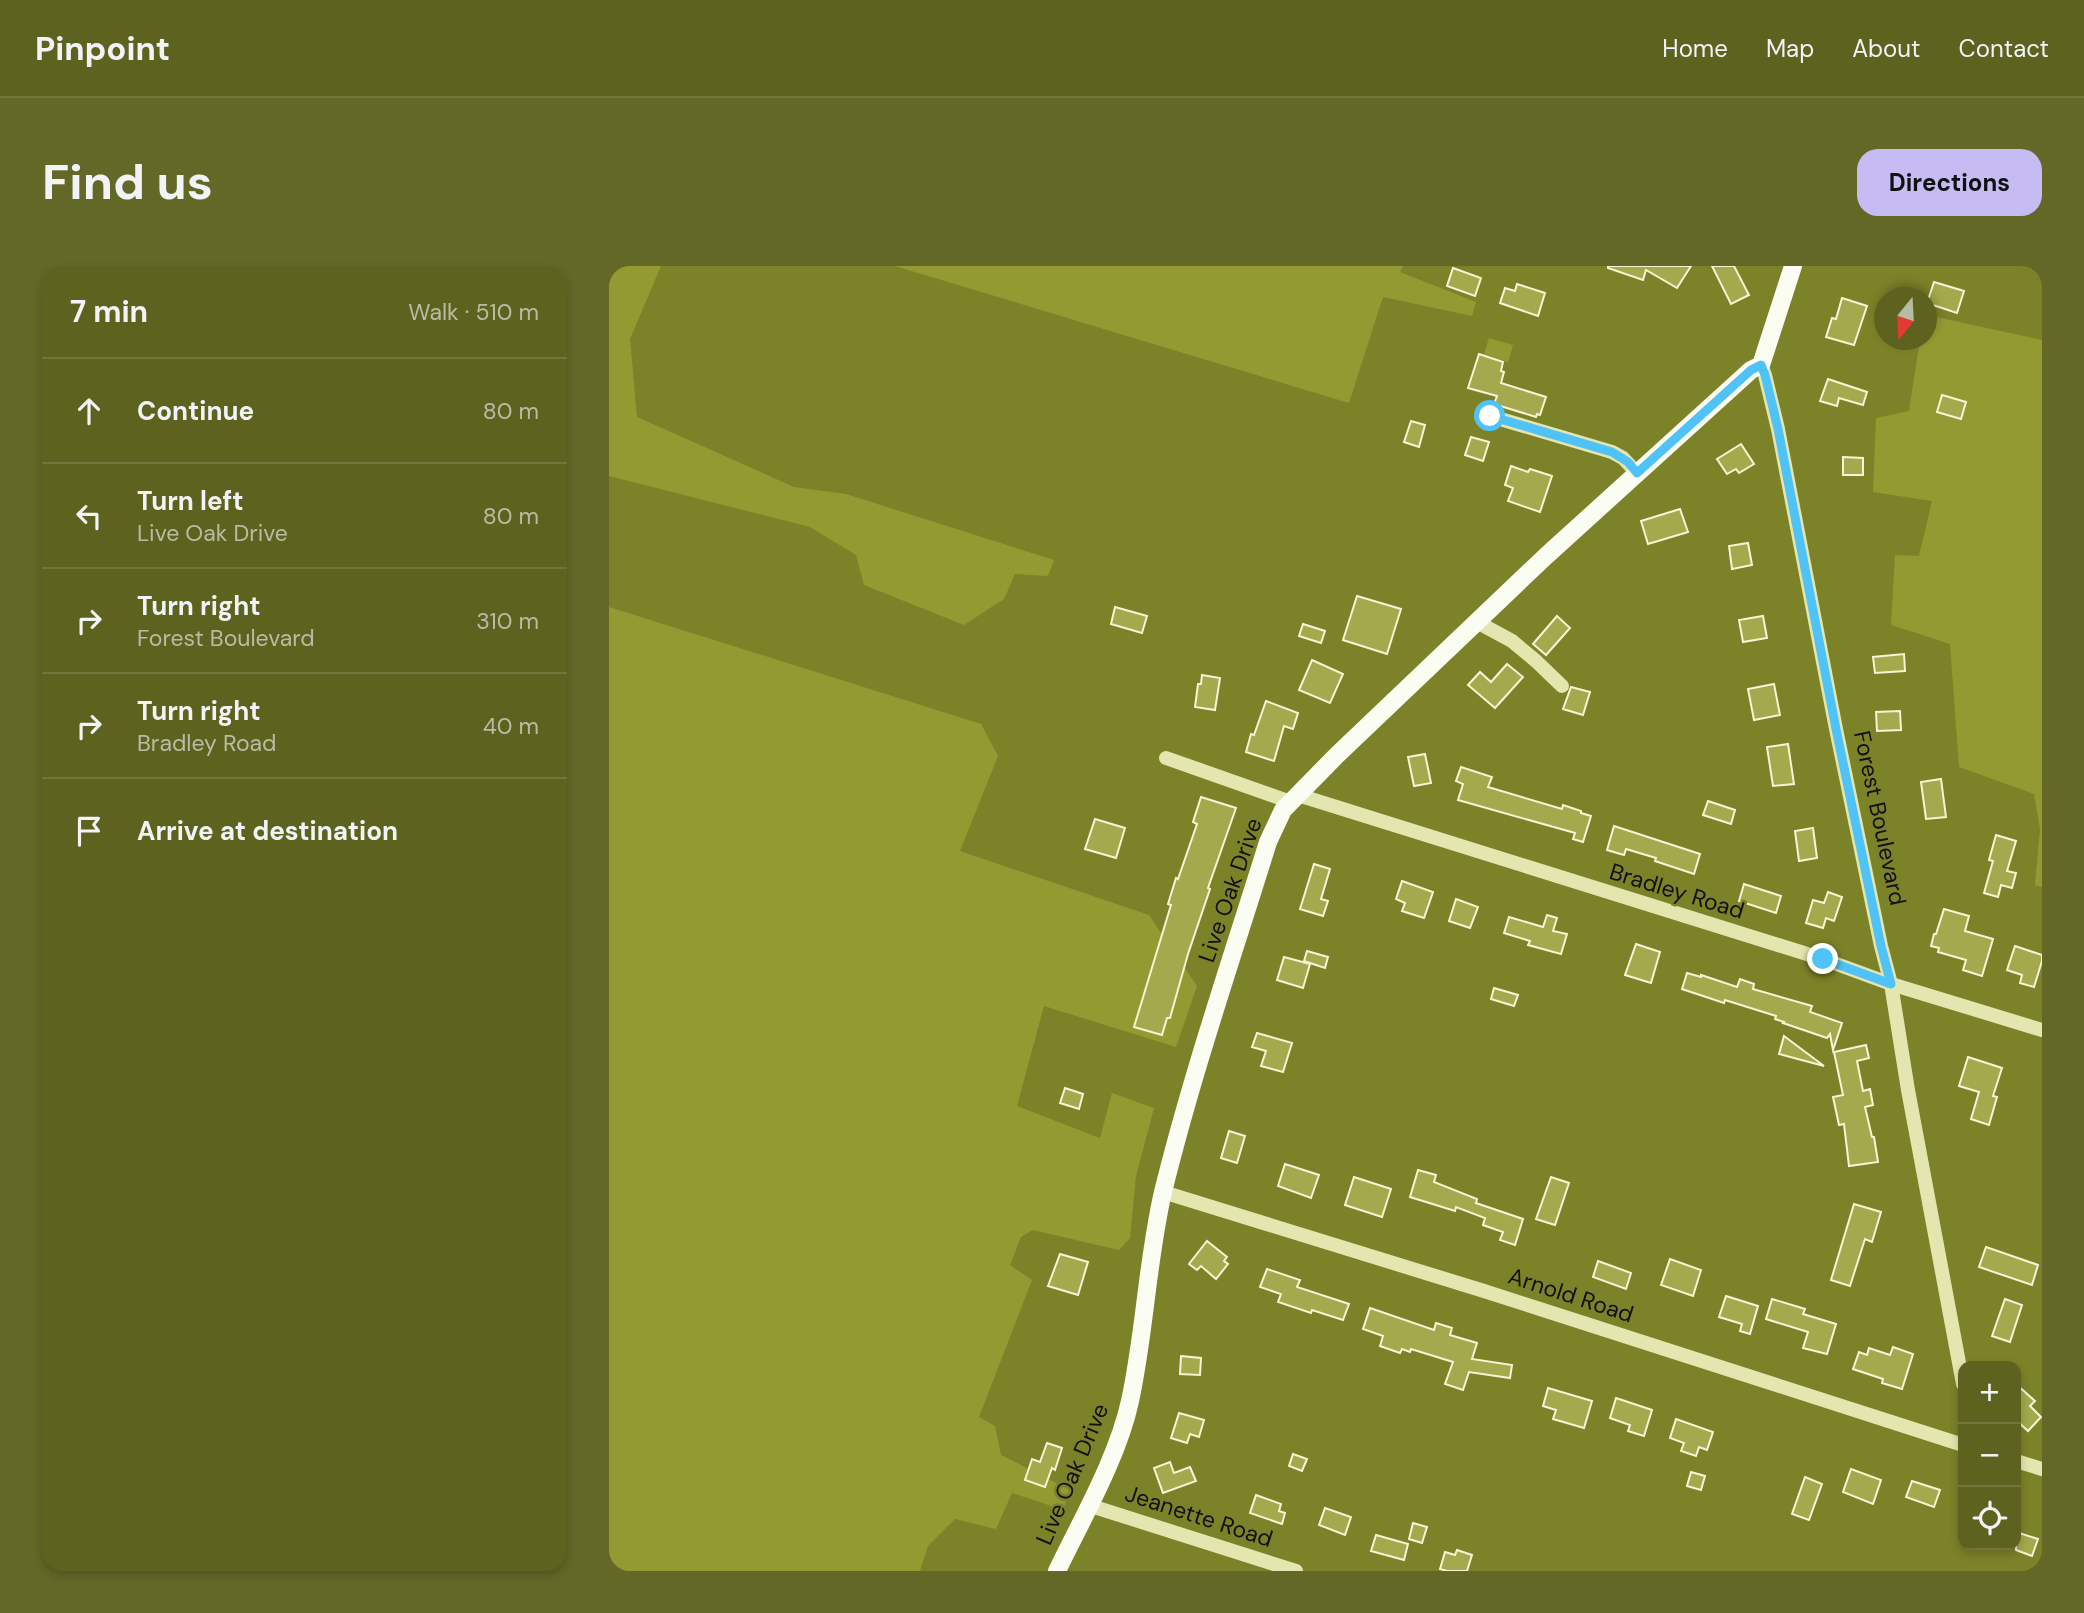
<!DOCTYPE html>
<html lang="en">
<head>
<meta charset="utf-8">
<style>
  :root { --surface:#5d621e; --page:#636827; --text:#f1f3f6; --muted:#b9bca4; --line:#72763c; --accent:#c6bbf2 }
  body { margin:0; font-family:"DM Sans",sans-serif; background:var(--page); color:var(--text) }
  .controls { position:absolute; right:21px; bottom:21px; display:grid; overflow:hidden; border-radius:14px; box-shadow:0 4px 10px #0003 }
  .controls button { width:63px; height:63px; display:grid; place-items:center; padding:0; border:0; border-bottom:2px solid var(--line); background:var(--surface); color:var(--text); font:35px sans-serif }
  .compass { position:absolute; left:1265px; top:21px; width:63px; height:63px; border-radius:50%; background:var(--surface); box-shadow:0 4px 10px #0003; rotate:198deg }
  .stop { position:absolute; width:21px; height:21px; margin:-16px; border:5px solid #4fc3f7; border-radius:50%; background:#fff }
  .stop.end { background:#4fc3f7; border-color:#fff; box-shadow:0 2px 7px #0008 }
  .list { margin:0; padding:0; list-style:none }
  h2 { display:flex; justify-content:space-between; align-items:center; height:91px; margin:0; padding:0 28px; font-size:30px }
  h2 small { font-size:23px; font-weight:400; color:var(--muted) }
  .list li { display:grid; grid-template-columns:46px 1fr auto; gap:21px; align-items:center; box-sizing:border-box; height:105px; padding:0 28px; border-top:2px solid var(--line) }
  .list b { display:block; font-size:26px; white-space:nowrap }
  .list p { margin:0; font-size:23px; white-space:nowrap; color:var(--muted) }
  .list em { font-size:23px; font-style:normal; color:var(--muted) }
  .icon { flex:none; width:38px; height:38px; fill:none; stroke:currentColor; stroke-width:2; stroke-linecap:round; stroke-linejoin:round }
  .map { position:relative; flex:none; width:1433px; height:1305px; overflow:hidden; border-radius:21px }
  header { display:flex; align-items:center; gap:42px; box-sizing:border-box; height:98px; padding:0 35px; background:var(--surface); border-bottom:2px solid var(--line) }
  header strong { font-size:33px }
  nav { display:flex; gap:38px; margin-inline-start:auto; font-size:24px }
  .intro { display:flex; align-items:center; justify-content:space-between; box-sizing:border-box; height:168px; padding:0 42px }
  h1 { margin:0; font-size:49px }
  .button { padding:18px 32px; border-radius:21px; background:var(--accent); color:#111; font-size:24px; font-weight:700 }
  main { display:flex; gap:42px; padding:0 42px }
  aside { flex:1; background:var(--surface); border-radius:21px; box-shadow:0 4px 10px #0003 }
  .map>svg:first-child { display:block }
  .green { fill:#949a32 }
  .building { fill:#a3a94c; stroke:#f4f5d4; stroke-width:2 }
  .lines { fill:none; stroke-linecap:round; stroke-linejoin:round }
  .minor { stroke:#e4e6b0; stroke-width:14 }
  .major { stroke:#fcfdf2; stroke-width:18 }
  .route { stroke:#4fc3f7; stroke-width:9 }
  .labels { text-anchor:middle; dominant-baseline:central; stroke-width:5; stroke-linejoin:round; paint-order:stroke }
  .street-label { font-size:23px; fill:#111; stroke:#7c8228 }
</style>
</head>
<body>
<header>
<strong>Pinpoint</strong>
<nav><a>Home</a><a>Map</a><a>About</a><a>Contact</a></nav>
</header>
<div class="intro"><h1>Find us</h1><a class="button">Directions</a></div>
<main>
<aside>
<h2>7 min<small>Walk · 510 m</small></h2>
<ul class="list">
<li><svg class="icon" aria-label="ahead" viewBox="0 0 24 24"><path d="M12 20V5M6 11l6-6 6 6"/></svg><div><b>Continue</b></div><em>80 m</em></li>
<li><svg class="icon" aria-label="left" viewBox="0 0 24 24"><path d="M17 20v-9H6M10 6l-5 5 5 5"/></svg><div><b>Turn left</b><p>Live Oak Drive</p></div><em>80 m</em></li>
<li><svg class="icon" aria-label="right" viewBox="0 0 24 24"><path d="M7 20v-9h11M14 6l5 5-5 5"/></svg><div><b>Turn right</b><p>Forest Boulevard</p></div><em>310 m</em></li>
<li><svg class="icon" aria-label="right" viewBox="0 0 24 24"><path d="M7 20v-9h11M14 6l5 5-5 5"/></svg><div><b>Turn right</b><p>Bradley Road</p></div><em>40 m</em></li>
<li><svg class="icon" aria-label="arrive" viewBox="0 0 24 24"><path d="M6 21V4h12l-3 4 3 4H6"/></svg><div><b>Arrive at destination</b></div></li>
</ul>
</aside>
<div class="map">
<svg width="1433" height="1305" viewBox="0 0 1433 1305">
  <rect width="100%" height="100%" fill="#7c8228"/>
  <g class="green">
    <polygon points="0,0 52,0 21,73 28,151 185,221 237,228 445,294 439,310 406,308 395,333 355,359 255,319 247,289 201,261 0,210"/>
    <polygon points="286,0 794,0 791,6 867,36 863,50 774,31 740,137"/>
    <polygon points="1318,49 1433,74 1433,621 1426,619 1431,563 1425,528 1350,501 1341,378 1282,359 1286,289 1310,290 1323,235 1264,226 1267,152 1300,145 1311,74 1318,74"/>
    <polygon points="880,72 904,79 899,96 875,88"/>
    <polygon points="0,341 372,458 389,490 351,585 540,649 588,720 567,781 435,740 408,840 491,872 503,827 545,842 527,910 521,972 510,984 424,964 412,971 401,999 423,1014 370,1151 386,1160 392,1189 461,1224 454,1244 403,1227 387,1263 346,1253 319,1280 311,1305 0,1305"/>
  </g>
  <g class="building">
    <polygon points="999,0 1082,0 1068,22 1037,4 1034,14 999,2"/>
    <polygon points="1103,0 1125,0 1140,29 1122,38"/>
    <polygon points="844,2 872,12 866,30 838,20"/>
    <polygon points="1325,16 1355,25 1348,47 1318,37"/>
    <polygon points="908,18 936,27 929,50 891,37 896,22 906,25"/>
    <polygon points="1233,32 1258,40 1245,79 1217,71 1223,52 1227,53"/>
    <polygon points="870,88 894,96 892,105 895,106 892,117 937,131 931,149 928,148 927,151 885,138 888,130 859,122"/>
    <polygon points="1219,113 1258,126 1254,139 1230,132 1228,140 1211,135"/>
    <polygon points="1333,129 1357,136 1352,153 1328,146"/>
    <polygon points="802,155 816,159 810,181 795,176"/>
    <polygon points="862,171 880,176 874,195 856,189"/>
    <polygon points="1132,178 1145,198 1130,207 1127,203 1118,208 1108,193"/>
    <polygon points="1234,191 1254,192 1254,209 1234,209"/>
    <polygon points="902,200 919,206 921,203 943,210 931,246 899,235 904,222 896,219"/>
    <polygon points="1071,243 1079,266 1039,278 1032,255"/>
    <polygon points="1139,277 1143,299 1123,303 1120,280"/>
    <polygon points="748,330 792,343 778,388 734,374"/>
    <polygon points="506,341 538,350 533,367 502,358"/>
    <polygon points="948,350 961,362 937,389 924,378"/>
    <polygon points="1154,350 1158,372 1134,376 1130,354"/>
    <polygon points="694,358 716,365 712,377 690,370"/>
    <polygon points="1295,388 1296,405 1266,407 1264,391"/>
    <polygon points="703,394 734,408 721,437 690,424"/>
    <polygon points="898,398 914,411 886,442 859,419 871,406 882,416"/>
    <polygon points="593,409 611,412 606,444 586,441 589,418 592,418"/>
    <polygon points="1165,418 1171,449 1145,454 1139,423"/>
    <polygon points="962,421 981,426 974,449 954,443"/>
    <polygon points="657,435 689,447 684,463 675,460 665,495 637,486 642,468 645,469"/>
    <polygon points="1291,445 1292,464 1268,465 1267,446"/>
    <polygon points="1179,478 1185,518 1164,520 1158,481"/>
    <polygon points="816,488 822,517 805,520 799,491"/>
    <polygon points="852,501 883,511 879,521 953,543 954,539 972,545 972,547 982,550 974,576 964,573 966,567 849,534 854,518 847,515"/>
    <polygon points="1332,513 1337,551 1317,553 1312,516"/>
    <polygon points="592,531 627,542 599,622 601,623 579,688 561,752 558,752 553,769 525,761 562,639 559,638 567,612 569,613 588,558 584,556"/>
    <polygon points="1099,535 1126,544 1122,558 1094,549"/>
    <polygon points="486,553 516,562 507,592 476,583"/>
    <polygon points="1005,560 1091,588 1085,608 1046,595 1047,592 1017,583 1015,589 998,584"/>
    <polygon points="1204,562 1208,592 1190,595 1186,565"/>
    <polygon points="1387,569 1407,575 1398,605 1407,607 1403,622 1392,619 1389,631 1375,627 1384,595 1380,594"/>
    <polygon points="705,598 721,603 712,633 719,635 714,650 691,643"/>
    <polygon points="793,615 824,626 815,652 793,645 796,637 787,633"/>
    <polygon points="1135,618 1172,630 1167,647 1130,635"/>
    <polygon points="1219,626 1233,631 1225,655 1217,652 1214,662 1197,657 1204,634 1215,637"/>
    <polygon points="847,633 869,641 861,662 840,655"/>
    <polygon points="1335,643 1360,650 1356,665 1384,673 1373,710 1354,704 1357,694 1329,686 1330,682 1322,680 1325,668 1327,668"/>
    <polygon points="938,649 948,652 944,665 958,668 952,688 919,679 921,675 895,667 900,651 934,661"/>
    <polygon points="1027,678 1051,686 1042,717 1016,709"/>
    <polygon points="1406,680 1433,689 1433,695 1425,721 1411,717 1413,709 1398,704"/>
    <polygon points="698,685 719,691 716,702 695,695"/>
    <polygon points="675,691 701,698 694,722 668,714"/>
    <polygon points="1078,707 1092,711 1092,709 1128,721 1131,713 1145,718 1144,723 1203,740 1201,746 1233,757 1224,784 1221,768 1218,772 1174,757 1175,756 1166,753 1167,750 1116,734 1115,737 1073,723"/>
    <polygon points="885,722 909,729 905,740 882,733"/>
    <polygon points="648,767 683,777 674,806 652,800 657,785 643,781"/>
    <polygon points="1175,770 1215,800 1170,788"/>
    <polygon points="1257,779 1260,792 1248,795 1254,825 1261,823 1264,839 1256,841 1263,871 1265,871 1269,896 1240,900 1235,858 1230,859 1224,831 1234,829 1225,786"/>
    <polygon points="1359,791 1393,802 1384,830 1388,831 1380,859 1362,853 1370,826 1350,820"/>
    <polygon points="456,822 474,828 470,843 451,837"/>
    <polygon points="620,865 636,870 628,897 612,892"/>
    <polygon points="676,898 710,909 702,932 669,920"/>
    <polygon points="809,904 827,909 825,916 868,933 867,937 914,953 906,979 891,974 894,966 874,959 876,952 847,941 846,945 801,931"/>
    <polygon points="745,911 782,923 773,951 736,939"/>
    <polygon points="942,911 960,917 946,959 927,953"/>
    <polygon points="1245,938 1272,946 1263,976 1256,973 1241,1020 1222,1014"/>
    <polygon points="598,975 618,991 615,995 619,998 607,1013 592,1000 588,1004 580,998"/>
    <polygon points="1377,981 1429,999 1423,1019 1370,1001"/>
    <polygon points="451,988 479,996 469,1029 439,1020"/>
    <polygon points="1061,993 1092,1004 1084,1030 1052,1019"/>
    <polygon points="989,995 1022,1007 1017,1023 984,1011"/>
    <polygon points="658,1003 691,1014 688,1021 740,1038 734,1054 703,1044 702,1047 669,1036 672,1028 651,1021"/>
    <polygon points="1117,1030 1149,1040 1141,1068 1131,1065 1133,1058 1110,1051"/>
    <polygon points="1163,1033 1196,1043 1194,1048 1227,1058 1218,1088 1194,1082 1199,1066 1157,1053"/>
    <polygon points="1396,1033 1413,1039 1401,1076 1383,1070"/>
    <polygon points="761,1042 825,1064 827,1057 843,1062 841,1069 868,1077 863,1093 903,1099 901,1112 860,1106 854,1124 836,1118 844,1096 802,1083 801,1086 793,1083 791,1087 771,1080 774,1070 754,1063"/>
    <polygon points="1284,1081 1304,1088 1293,1123 1273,1117 1274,1113 1244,1103 1250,1086 1258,1089 1260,1082 1281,1089"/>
    <polygon points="572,1090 592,1092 591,1109 571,1108"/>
    <polygon points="1407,1118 1426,1135 1421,1140 1432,1151 1419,1165 1407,1154"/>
    <polygon points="939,1122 983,1135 975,1162 944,1153 947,1144 934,1140"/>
    <polygon points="1007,1132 1043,1144 1035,1170 1019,1165 1021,1159 1001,1152"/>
    <polygon points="570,1147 595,1154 590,1171 581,1168 578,1177 562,1172"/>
    <polygon points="1067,1153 1104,1166 1098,1184 1090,1181 1087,1190 1072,1185 1075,1177 1061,1172"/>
    <polygon points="438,1177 453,1182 446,1204 443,1202 436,1221 416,1214 423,1193 431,1196"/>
    <polygon points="684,1188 698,1193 693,1205 680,1200"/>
    <polygon points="561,1196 565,1207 581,1201 587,1215 554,1227 545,1202"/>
    <polygon points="1242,1203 1272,1214 1264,1238 1234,1226"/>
    <polygon points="1082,1206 1096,1210 1092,1224 1078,1220"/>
    <polygon points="1196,1211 1213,1218 1200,1254 1183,1248"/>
    <polygon points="1303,1215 1331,1224 1325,1241 1297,1231"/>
    <polygon points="647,1229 672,1238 670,1245 676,1247 673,1258 641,1247"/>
    <polygon points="716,1242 742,1251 736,1269 710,1259"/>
    <polygon points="804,1257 818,1261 813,1277 800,1273"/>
    <polygon points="1407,1266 1429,1273 1423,1290 1407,1284"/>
    <polygon points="767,1269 799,1278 795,1294 762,1285"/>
    <polygon points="848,1284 863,1289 858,1305 838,1305 831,1303 836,1286 846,1289"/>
  </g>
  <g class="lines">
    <g class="minor">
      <polyline points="1152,99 1156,109 1169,163 1227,463 1272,680 1282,718 1299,824 1354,1118"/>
      <polyline points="881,150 1003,186 1014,192 1028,207"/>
      <polyline points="868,356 903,375 927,395 953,420"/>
      <polyline points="557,492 682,536"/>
      <polyline points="689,529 1214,693 1282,718 1433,764"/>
      <polyline points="554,926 875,1025 1354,1179"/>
      <polyline points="1407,1195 1433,1203"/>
      <polyline points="479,1239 687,1305"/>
    </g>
    <path class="major" d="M448,1305C473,1253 509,1191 521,1135C536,1066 538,995 554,926C583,808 623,692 659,576L674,544L728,489L937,290L1142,104L1152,99L1184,0"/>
  </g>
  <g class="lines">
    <polyline class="route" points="881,150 1003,186 1019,196 1028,207 1142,104 1152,99 1156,109 1169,163 1227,463 1272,680 1282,718 1214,693"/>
  </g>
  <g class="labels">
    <g class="street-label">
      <text transform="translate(1271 552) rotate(78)">Forest Boulevard</text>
      <text transform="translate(621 624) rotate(-71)">Live Oak Drive</text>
      <text transform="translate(1068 625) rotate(17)">Bradley Road</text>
      <text transform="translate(962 1029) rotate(18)">Arnold Road</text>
      <text transform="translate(463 1208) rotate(-67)">Live Oak Drive</text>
      <text transform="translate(590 1250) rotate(18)">Jeanette Road</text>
    </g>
  </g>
</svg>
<div class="controls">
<button>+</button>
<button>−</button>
<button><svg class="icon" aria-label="locate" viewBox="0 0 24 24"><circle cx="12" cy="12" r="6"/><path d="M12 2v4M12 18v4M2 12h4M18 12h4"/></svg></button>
</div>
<svg class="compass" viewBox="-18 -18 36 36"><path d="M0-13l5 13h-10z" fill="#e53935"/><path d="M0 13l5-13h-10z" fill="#b9bca4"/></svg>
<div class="stop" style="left:881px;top:150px"></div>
<div class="stop end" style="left:1214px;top:693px"></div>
</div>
</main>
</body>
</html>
